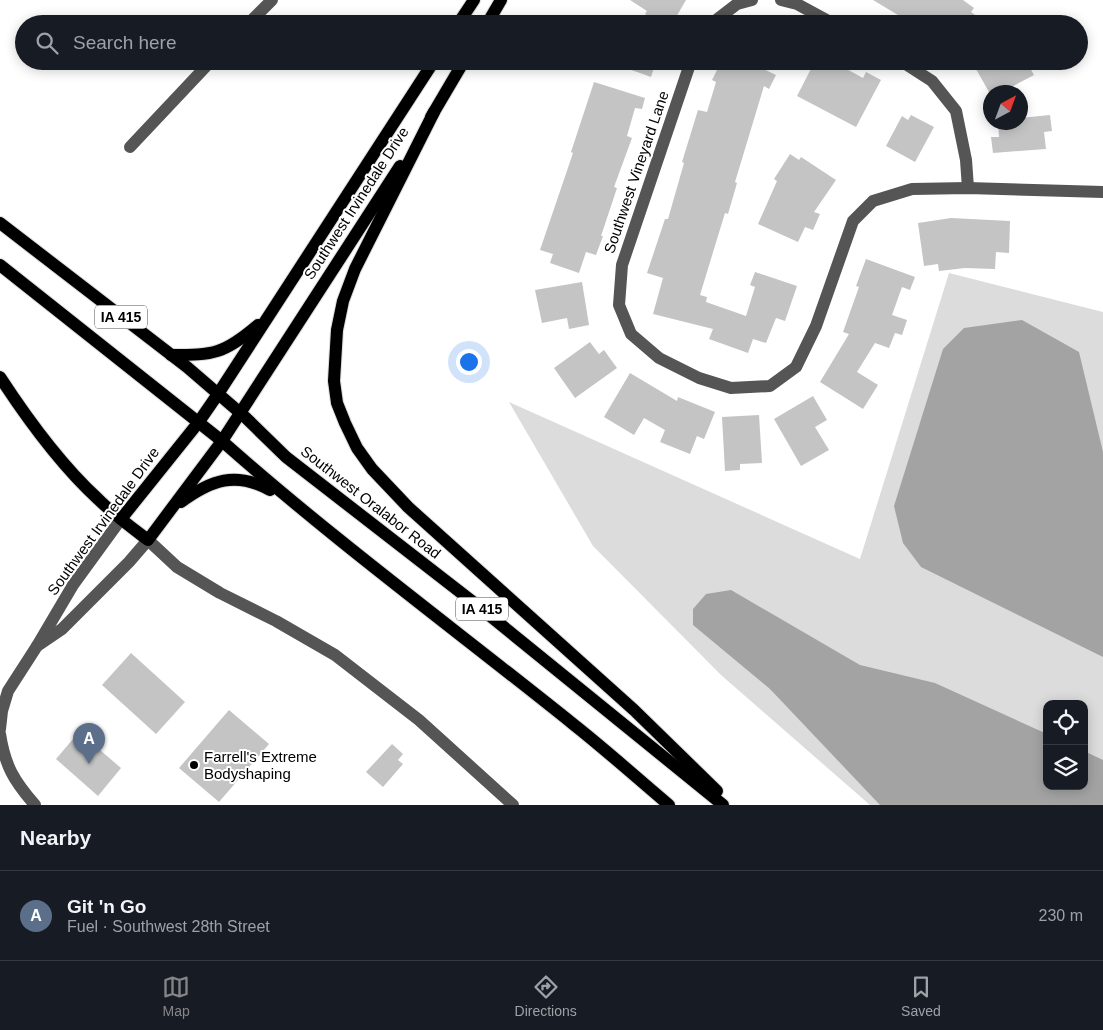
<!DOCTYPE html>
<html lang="en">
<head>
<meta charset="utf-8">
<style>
  :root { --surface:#171b24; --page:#20242c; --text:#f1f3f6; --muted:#9ea1a6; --line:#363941; --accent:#858687 }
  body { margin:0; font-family:Helvetica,sans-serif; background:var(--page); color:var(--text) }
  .controls { position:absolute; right:15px; bottom:15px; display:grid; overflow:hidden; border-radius:10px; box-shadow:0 2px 12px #0003 }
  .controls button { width:45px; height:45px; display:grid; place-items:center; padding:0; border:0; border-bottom:1px solid var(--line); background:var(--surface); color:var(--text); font:25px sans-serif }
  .compass { position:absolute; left:983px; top:85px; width:45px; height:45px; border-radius:50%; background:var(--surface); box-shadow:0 2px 12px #0003; rotate:41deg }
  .you { position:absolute; left:468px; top:361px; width:18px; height:18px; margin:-12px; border:4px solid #fff; border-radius:50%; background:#1a73e8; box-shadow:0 0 0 8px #1a73e833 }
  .badge { display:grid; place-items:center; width:32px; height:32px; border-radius:50%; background:var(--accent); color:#fff; font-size:16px; font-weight:700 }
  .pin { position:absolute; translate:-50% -41px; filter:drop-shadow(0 1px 2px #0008) }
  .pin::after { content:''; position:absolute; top:26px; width:18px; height:15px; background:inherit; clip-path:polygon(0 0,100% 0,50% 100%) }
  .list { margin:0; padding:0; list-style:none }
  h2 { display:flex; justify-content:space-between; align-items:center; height:65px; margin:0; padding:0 20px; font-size:21px }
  h2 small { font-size:16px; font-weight:400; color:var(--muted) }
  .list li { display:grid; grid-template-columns:32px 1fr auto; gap:15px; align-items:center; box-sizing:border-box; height:90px; padding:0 20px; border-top:1px solid var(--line) }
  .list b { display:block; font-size:19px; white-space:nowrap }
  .list p { margin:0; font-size:16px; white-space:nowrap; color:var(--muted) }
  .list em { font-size:16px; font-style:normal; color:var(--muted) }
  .icon { flex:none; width:28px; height:28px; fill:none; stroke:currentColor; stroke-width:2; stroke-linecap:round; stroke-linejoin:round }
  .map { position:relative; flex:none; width:1103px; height:805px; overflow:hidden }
  .search { position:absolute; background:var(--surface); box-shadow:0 2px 12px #0003; left:15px; right:15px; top:15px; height:55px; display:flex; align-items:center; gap:12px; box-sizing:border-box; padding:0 18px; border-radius:28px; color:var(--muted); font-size:19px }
  .sheet { height:155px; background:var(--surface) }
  nav { display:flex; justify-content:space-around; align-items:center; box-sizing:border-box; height:70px; border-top:1px solid var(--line); background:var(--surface); font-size:14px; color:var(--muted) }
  nav a { display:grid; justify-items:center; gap:2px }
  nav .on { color:var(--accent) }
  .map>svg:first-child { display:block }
  .green { fill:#dcdcdc; fill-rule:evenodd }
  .water { fill:#a3a3a3 }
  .building { fill:#c4c4c4 }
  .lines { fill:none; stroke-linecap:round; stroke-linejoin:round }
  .major-casing { stroke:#dbdbdb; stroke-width:14 }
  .minor { stroke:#555; stroke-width:12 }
  .major { stroke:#000; stroke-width:12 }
  .poi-dot { fill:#000; stroke:#fff; stroke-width:2 }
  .labels { text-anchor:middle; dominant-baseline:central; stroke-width:4; stroke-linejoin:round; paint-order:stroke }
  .shield { fill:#fff; stroke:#4c4c4c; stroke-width:1 }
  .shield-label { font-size:14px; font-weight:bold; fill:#000 }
  .street-label { font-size:15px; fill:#000; stroke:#fff }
  .poi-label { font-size:15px; fill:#000; stroke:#fff; text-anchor:start }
</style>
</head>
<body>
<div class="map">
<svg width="1103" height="805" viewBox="0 0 1103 805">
  <rect width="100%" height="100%" fill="#fff"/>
  <path class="green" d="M949,273L1103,312V805H870L721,675L593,546L509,402L860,559ZM1047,704H1084V786H1047Z"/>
  <g class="water">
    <polygon points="1022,320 1079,352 1103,452 1103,657 921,567 903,543 894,506 943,349 964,328"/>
    <polygon points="731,590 860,665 935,683 1047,734 1047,786 1084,786 1084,751 1103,760 1103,805 880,805 770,689 693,625 693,609 706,594"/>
  </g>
  <g class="building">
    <polygon points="630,0 686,0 672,24 660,24 645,14 647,11"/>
    <polygon points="873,0 963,0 974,8 971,12 987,24 901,24 903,18"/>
    <polygon points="612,61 656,61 651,77 612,63"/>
    <polygon points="726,61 747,61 776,75 769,89 764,86 735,182 737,183 728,214 725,213 700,295 707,297 706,302 746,316 755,287 750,285 755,272 797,286 785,321 776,318 766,343 753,339 748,353 709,339 713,329 653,314 663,278 647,273 665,219 668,219 684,163 682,162 698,110 707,112 716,82 712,80 720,64 724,66"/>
    <polygon points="815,61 832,61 863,78 866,72 881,80 856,127 797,96"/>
    <polygon points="989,61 1026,61 1034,75 1002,92 989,92 976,69"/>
    <polygon points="594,82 645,98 642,109 635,108 627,136 632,138 614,187 617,188 601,236 603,236 596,255 586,252 579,273 550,263 553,254 540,250 573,153 571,152"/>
    <polygon points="911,115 934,127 915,162 886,146 902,116 908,120"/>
    <polygon points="1050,115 1052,131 1044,132 1046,149 993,153 991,137 999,137 998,122 1020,122 1020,118"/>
    <polygon points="790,154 799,160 801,157 836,180 814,212 820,214 813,230 805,227 798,242 758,224 777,181 774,179"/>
    <polygon points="951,218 1010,221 1009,253 996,252 995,269 965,268 939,271 938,264 924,266 918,223"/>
    <polygon points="866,259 915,277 910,290 902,287 892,315 907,320 902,335 895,333 889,348 875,343 857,372 878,385 863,409 820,382 849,334 843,332 859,287 856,286"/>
    <polygon points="582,282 589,325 569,329 567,318 542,323 535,290"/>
    <polygon points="590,342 599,354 604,350 617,368 575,398 554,368"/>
    <polygon points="630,373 677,401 678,397 715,412 704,439 697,436 690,454 660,442 665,430 644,418 634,435 604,417"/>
    <polygon points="813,396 827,420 815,427 829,450 801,466 774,419"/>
    <polygon points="759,415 762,463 740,464 740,470 725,471 722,417"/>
    <polygon points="131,653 185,702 156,734 102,685"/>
    <polygon points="229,710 269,744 219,802 179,768"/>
    <polygon points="79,732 121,768 98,796 56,759"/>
    <polygon points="392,744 403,754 398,760 403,764 383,787 366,772"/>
  </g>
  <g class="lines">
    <g class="major-casing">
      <g id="major">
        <polyline points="458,24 474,0"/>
        <polyline points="487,24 501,0"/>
        <polyline points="434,112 355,269 343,301 337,330 334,381 337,403 345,423 357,448 372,469 408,507 634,710 717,791"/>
        <polyline points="431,117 464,61"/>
        <polyline points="0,223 187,367 245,417 286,457 473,602 723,805"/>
        <path d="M0,265L222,441C335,541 456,630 573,724C606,750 637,778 669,805"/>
        <path d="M171,355C214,355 224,354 258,325"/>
        <path d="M0,377C28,420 60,464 98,499C113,514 131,527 148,540L222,441L400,166"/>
        <path d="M181,502C211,480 236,471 270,490"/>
        <polyline points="121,519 198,423 218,394 434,61"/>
      </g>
    </g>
    <g class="minor">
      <polyline points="781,0 797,4 834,24"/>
      <polyline points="248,24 272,0"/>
      <polyline points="711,24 737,4 752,0"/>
      <polyline points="691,61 622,265 619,305 631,334 659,358 699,378 731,388 770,386 796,367 816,326 853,221 873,201 912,189 968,188 1103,192"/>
      <polyline points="901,61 932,81 956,111 966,160 968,188"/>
      <polyline points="130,147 211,61"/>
      <polyline points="37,646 62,629 129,562 148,540 177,567 220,593 276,621 335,655 419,720 513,805"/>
      <polyline points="0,729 2,711 8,691 37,646 73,585 121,519"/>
      <path d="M0,734C5,766 14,781 35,805"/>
    </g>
    <use href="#major" class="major"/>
  </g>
  <circle class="poi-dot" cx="194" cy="765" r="5"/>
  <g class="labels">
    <g class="shield">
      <rect x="95" y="305.5" width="52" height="23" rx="4"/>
      <rect x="456" y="597.5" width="52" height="23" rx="4"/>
    </g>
    <g class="shield-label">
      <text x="121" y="317">IA 415</text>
      <text x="482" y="609">IA 415</text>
    </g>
    <g class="street-label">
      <text transform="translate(636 172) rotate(-71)">Southwest Vineyard Lane</text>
      <text transform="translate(356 203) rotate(-57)">Southwest Irvinedale Drive</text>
      <text transform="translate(371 502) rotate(38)">Southwest Oralabor Road</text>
      <text transform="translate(103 521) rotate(-54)">Southwest Irvinedale Drive</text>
    </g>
    <g class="poi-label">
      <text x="204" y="756">Farrell's Extreme<tspan x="204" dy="17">Bodyshaping</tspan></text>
    </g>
  </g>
</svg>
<div class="controls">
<button><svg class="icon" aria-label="locate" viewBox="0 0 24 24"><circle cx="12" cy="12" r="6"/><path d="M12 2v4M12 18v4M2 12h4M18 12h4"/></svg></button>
<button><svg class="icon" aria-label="layers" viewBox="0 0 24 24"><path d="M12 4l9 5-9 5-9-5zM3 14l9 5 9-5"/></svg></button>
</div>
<svg class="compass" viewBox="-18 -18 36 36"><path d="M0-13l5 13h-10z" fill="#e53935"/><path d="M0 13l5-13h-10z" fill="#9ea1a6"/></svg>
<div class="you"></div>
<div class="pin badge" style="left:89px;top:764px;background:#5c6f8a">A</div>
<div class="search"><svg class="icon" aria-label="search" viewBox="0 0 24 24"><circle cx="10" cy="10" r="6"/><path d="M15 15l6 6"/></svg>Search here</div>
</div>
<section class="sheet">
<h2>Nearby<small></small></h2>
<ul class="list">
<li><span class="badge" style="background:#5c6f8a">A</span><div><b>Git 'n Go</b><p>Fuel · Southwest 28th Street</p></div><em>230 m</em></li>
</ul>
</section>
<nav>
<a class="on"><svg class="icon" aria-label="map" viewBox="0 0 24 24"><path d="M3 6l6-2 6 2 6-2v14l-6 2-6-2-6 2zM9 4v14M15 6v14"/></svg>Map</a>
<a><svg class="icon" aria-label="directions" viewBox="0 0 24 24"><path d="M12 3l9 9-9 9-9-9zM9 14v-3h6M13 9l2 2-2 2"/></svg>Directions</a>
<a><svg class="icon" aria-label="saved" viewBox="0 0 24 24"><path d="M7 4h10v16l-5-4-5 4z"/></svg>Saved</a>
</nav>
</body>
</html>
